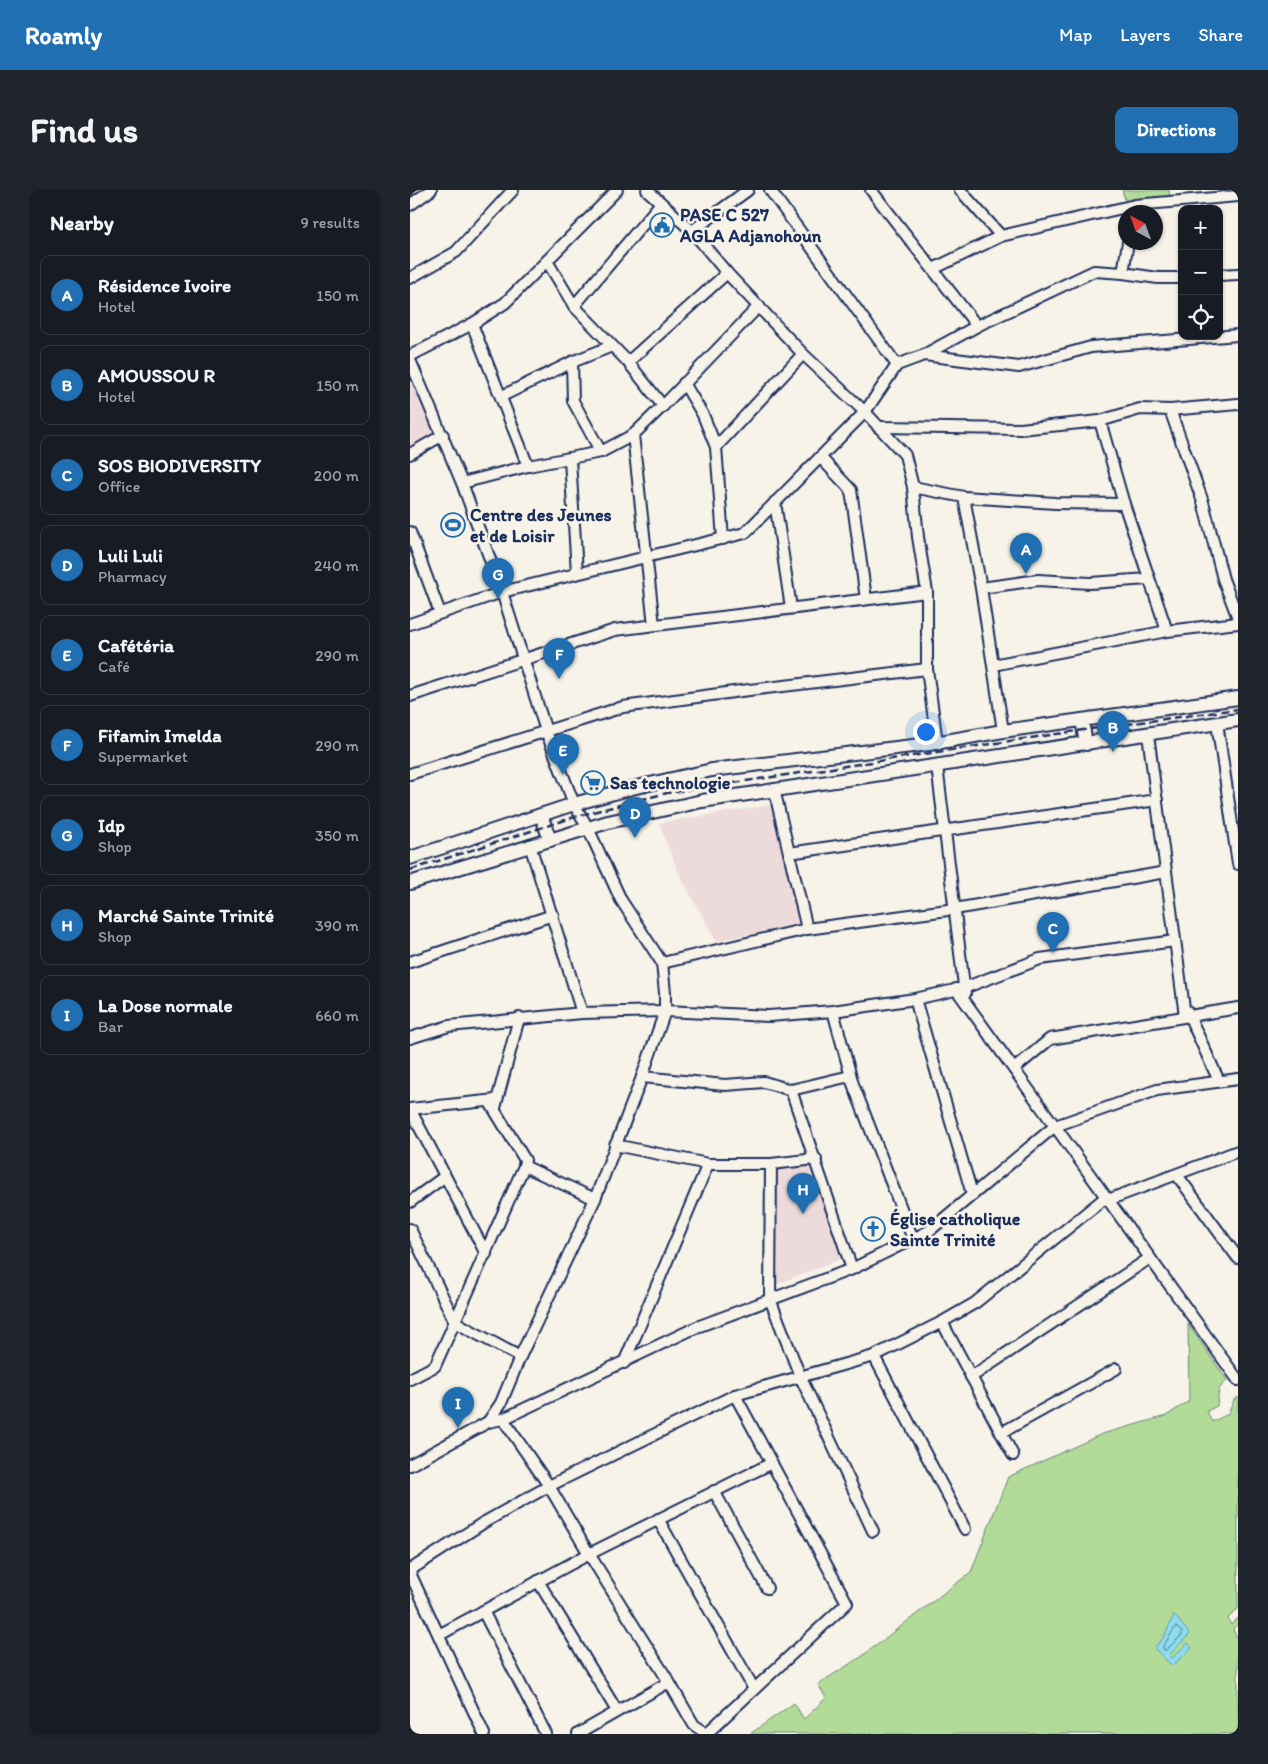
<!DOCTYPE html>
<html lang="en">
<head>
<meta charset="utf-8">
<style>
  :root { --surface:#171b24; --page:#20242c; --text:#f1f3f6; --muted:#9ea1a6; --line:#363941; --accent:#1f6fb2 }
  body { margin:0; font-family:Itim,sans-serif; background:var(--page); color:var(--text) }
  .controls { position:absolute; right:15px; top:15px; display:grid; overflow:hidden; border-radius:10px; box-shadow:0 1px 4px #0004 }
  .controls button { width:45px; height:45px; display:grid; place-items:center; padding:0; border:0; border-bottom:1px solid var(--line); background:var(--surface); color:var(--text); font:25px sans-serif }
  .compass { position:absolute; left:708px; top:15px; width:45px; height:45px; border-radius:50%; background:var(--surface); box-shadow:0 1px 4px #0004; rotate:319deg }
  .you { position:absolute; left:515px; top:541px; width:18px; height:18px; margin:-12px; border:4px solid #fff; border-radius:50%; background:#1a73e8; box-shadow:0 0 0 8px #1a73e833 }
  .badge { display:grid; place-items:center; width:32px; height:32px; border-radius:50%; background:var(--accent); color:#fff; font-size:16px; font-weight:700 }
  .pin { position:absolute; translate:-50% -41px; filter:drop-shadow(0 1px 2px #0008) }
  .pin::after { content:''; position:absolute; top:26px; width:18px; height:15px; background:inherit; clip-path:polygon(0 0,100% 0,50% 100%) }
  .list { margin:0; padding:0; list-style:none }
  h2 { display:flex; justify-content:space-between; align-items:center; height:65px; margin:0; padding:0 20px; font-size:21px }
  h2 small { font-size:16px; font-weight:400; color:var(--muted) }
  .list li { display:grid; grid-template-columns:32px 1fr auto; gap:15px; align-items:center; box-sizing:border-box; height:80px; margin:0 10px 10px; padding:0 10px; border:1px solid var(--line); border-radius:10px }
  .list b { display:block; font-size:19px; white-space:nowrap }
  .list p { margin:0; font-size:16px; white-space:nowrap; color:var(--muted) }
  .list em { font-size:16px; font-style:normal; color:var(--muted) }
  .icon { flex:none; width:28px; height:28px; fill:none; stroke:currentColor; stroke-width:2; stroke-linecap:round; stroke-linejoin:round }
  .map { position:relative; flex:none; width:828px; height:1544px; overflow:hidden; border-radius:10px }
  header { display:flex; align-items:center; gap:30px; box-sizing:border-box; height:70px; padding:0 25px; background:var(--accent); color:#fff }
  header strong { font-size:24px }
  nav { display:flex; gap:28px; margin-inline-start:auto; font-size:18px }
  .intro { display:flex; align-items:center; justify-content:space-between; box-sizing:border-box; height:120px; padding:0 30px }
  h1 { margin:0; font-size:35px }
  .button { padding:12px 22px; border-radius:10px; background:var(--accent); color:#fff; font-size:18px; font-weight:700 }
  main { display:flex; gap:30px; padding:0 30px }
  aside { flex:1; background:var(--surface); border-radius:10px; box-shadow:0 1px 4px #0004 }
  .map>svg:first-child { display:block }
  .built { fill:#eddbdb }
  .green { fill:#b2db97; stroke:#66857a }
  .water { fill:#8edced; stroke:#6097b4 }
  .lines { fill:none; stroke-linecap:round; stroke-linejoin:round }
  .shore { stroke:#497497; stroke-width:1 }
  .minor-casing { stroke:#1b2f5e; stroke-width:14 }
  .major-casing { stroke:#1b2f5e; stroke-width:16 }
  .minor { stroke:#f7f3e8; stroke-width:10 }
  .major { stroke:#f7f3e8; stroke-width:12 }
  .rail { stroke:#1b2f5e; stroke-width:2.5; stroke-dasharray:8 4; stroke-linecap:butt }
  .labels { text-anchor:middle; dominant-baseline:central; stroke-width:5; stroke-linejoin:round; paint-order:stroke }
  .poi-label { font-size:18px; font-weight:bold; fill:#1b2f5e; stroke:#f7f3e8; text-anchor:start }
</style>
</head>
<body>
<header>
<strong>Roamly</strong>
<nav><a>Map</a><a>Layers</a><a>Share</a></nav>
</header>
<div class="intro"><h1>Find us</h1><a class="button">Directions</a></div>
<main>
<aside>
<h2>Nearby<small>9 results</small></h2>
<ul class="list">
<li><span class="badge">A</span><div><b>Résidence Ivoire</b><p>Hotel</p></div><em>150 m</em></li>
<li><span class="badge">B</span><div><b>AMOUSSOU R</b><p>Hotel</p></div><em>150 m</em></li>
<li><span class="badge">C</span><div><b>SOS BIODIVERSITY</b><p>Office</p></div><em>200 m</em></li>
<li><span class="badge">D</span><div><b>Luli Luli</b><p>Pharmacy</p></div><em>240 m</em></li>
<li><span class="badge">E</span><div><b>Cafétéria</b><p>Café</p></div><em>290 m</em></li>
<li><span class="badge">F</span><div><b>Fifamin Imelda</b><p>Supermarket</p></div><em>290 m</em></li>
<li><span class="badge">G</span><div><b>Idp</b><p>Shop</p></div><em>350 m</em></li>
<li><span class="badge">H</span><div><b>Marché Sainte Trinité</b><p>Shop</p></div><em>390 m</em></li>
<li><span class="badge">I</span><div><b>La Dose normale</b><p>Bar</p></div><em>660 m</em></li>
</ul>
</aside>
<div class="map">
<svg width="828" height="1544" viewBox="0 0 828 1544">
  <rect width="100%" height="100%" fill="#f7f3e8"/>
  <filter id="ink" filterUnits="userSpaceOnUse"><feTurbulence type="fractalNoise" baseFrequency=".02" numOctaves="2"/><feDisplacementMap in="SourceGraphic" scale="10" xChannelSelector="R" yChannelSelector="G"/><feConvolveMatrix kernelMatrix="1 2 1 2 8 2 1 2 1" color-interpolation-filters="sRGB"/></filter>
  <g filter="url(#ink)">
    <g class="built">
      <polygon points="0,181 28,240 0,256"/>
      <polygon points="361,615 389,735 306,751 268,682 249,633"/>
      <polygon points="403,974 436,1067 362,1096 366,980"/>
    </g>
    <g class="green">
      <polygon points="712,0 759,0 760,6 716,13"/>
      <polygon points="778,1134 817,1190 809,1199 807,1216 797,1221 802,1232 818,1224 824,1210 828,1207 828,1419 818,1428 821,1435 828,1428 828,1434 823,1439 826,1447 828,1445 828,1544 340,1544 384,1513 394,1529 416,1508 408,1494 451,1467 561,1382 598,1287 692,1244 756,1226 779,1211"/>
    </g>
    <polygon class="water" points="764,1425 780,1444 759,1465 762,1468 778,1453 782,1458 762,1476 744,1458 754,1447"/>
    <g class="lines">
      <polygon class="shore" points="766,1437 772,1442 772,1445 756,1460 754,1460 753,1457"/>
      <g class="minor-casing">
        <g id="minor">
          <polyline points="237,0 282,41 317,83 393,164 455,222 495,265 503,297 508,347 517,402 517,479 527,552"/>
          <polyline points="360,0 487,175"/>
          <polyline points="461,0 567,136"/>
          <polyline points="550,0 591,46"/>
          <polyline points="0,15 21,0"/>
          <polyline points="282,41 338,0"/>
          <polyline points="137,71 164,116 218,172 253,216"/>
          <polyline points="523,79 591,46 725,15 828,6"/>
          <polyline points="713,83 718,52"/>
          <polyline points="809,85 828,84"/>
          <polyline points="0,88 46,62 103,0"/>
          <polyline points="164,116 251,13"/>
          <polyline points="62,134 118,276"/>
          <polyline points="514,165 609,177 681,157 828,145"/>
          <polyline points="0,166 62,134 95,113 207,0"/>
          <polyline points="0,170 52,293 92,402 136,541 164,614 178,638 211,710 252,773 255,803 255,821 232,887 185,1009 110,1167 91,1213 78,1232"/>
          <polyline points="162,172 163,211 191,262"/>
          <polyline points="218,172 317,83"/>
          <polyline points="274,193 293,225 306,257 313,349"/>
          <polyline points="92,206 162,172 202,156"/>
          <polyline points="760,220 793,312 813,389 828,428"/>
          <polyline points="690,231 714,314 757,441"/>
          <polyline points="468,237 610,239 690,231 730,219 760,220 828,214"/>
          <polyline points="223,245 244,435"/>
          <polyline points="306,257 393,164"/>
          <polyline points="0,264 33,245"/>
          <polyline points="410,267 441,300 456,409"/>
          <polyline points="160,269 167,383"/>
          <polyline points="52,293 118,276 191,262 223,245 253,216 349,116"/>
          <polyline points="503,297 554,307 645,313 714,314"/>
          <polyline points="554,307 571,398 593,541"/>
          <polyline points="365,312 381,418"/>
          <polyline points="0,342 30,423"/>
          <polyline points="571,398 628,390 680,393 739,389"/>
          <polyline points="0,434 92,402 335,343 455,222 487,175 514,165 567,136 684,81 713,83 748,88 772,88"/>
          <polyline points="583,475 757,441 828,433"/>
          <polyline points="0,506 205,440 517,402"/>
          <polyline points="807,533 828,674"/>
          <polyline points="738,544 775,826"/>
          <polyline points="527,576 555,804"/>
          <polyline points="0,584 213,517 331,501 517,479"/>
          <polyline points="364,599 397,739"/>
          <polyline points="120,655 172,823"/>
          <polyline points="379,663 747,610"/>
          <polyline points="0,772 143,725"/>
          <polyline points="252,773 397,739 545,719 756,682"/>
          <polyline points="546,799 828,1190"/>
          <polyline points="505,809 562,1004"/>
          <polyline points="423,821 443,894 503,1049"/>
          <polyline points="777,821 809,891"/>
          <polyline points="0,848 39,836 172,823 255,821 359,826 423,821 505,809 554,798 630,769 765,751"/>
          <polyline points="604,879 640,849 828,818"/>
          <polyline points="232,887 315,895 354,892 381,900 440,886"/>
          <polyline points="381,900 442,1079"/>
          <polyline points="85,918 109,828"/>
          <polyline points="0,919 76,1064"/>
          <polyline points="0,919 86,910"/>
          <polyline points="205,955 298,974 361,974 406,969"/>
          <polyline points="361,974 360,1109 390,1186 463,1341"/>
          <polyline points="114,976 185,1009"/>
          <polyline points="767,985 828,1068"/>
          <polyline points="698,1010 828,961"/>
          <polyline points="0,1012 34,987"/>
          <polyline points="0,1039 45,1132 110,1167"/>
          <polyline points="532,1132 603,1265"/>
          <polyline points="464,1166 555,1339"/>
          <polyline points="214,1173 298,974"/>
          <polyline points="561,1187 740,1068"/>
          <polyline points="0,1189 25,1176 114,976 115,970 79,911"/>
          <polyline points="93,1229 139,1296 179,1364 259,1492 284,1535 296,1543"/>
          <polyline points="591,1243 706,1179"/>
          <polyline points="0,1275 78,1232 93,1229 287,1137 442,1079 519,1041 645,936 747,900 828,889"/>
          <polyline points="304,1301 357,1398"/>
          <polyline points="248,1329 344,1499"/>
          <polyline points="0,1380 73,1333 139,1296 325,1205 464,1166 532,1132 565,1113 696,1007"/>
          <polyline points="0,1383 74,1544"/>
          <polyline points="128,1391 207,1521"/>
          <polyline points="73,1421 136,1544"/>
          <polyline points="29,1445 179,1364 362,1273"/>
          <polyline points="168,1544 259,1492"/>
          <polyline points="296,1544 437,1413 325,1205"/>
        </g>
      </g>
      <g class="major-casing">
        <g id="major">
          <polyline points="672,530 676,554"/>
          <polyline points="131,625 140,650"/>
          <polyline points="0,668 164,614 222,598 302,580 519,554 593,541 828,508"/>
          <polyline points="0,693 198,632 292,611 828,530"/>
        </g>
      </g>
      <use href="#minor" class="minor"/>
      <use href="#major" class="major"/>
      <polyline class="rail" points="0,680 171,625 257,603 673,540 828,519"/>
    </g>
  </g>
  <defs>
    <g id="civic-ring" transform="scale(1.25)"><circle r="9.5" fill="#f7f3e8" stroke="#1f6fb2" stroke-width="1.5"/><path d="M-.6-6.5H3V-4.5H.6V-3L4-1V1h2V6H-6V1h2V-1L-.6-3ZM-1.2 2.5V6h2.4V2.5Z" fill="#1f6fb2"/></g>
    <g id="stadium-ring" transform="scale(1.25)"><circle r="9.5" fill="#f7f3e8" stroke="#1f6fb2" stroke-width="1.5"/><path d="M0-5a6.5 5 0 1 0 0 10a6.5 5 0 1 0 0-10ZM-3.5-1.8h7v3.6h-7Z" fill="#1f6fb2"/></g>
    <g id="supermarket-ring" transform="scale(1.25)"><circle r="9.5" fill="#f7f3e8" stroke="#1f6fb2" stroke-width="1.5"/><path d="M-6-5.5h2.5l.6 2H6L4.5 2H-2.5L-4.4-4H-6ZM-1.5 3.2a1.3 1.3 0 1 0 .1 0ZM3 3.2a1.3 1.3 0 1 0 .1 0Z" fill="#1f6fb2"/></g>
    <g id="church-ring" transform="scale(1.25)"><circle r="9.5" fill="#f7f3e8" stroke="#1f6fb2" stroke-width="1.5"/><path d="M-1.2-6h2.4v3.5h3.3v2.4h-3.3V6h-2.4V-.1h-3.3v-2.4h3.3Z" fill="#1f6fb2"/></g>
  </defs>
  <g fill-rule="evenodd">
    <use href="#civic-ring" x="252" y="35"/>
    <use href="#stadium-ring" x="43" y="335"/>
    <use href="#supermarket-ring" x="183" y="593"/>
    <use href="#church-ring" x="463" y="1039"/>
  </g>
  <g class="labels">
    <g class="poi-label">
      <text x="270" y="25">PASE C 527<tspan x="270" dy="21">AGLA Adjanohoun</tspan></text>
      <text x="60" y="325">Centre des Jeunes<tspan x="60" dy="21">et de Loisir</tspan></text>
      <text x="200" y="593">Sas technologie</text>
      <text x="480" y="1029">Église catholique<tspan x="480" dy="21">Sainte Trinité</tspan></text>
    </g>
  </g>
</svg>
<div class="controls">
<button>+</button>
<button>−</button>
<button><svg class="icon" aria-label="locate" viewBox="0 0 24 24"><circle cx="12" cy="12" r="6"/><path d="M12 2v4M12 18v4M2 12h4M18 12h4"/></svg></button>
</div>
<svg class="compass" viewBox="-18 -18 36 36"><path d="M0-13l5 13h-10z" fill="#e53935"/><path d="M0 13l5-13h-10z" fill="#9ea1a6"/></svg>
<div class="you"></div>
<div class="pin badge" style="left:616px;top:384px">A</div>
<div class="pin badge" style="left:703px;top:562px">B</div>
<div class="pin badge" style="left:643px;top:763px">C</div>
<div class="pin badge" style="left:225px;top:648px">D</div>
<div class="pin badge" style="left:153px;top:585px">E</div>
<div class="pin badge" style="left:149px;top:489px">F</div>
<div class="pin badge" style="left:88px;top:409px">G</div>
<div class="pin badge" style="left:393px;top:1024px">H</div>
<div class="pin badge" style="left:48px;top:1238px">I</div>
</div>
</main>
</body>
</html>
